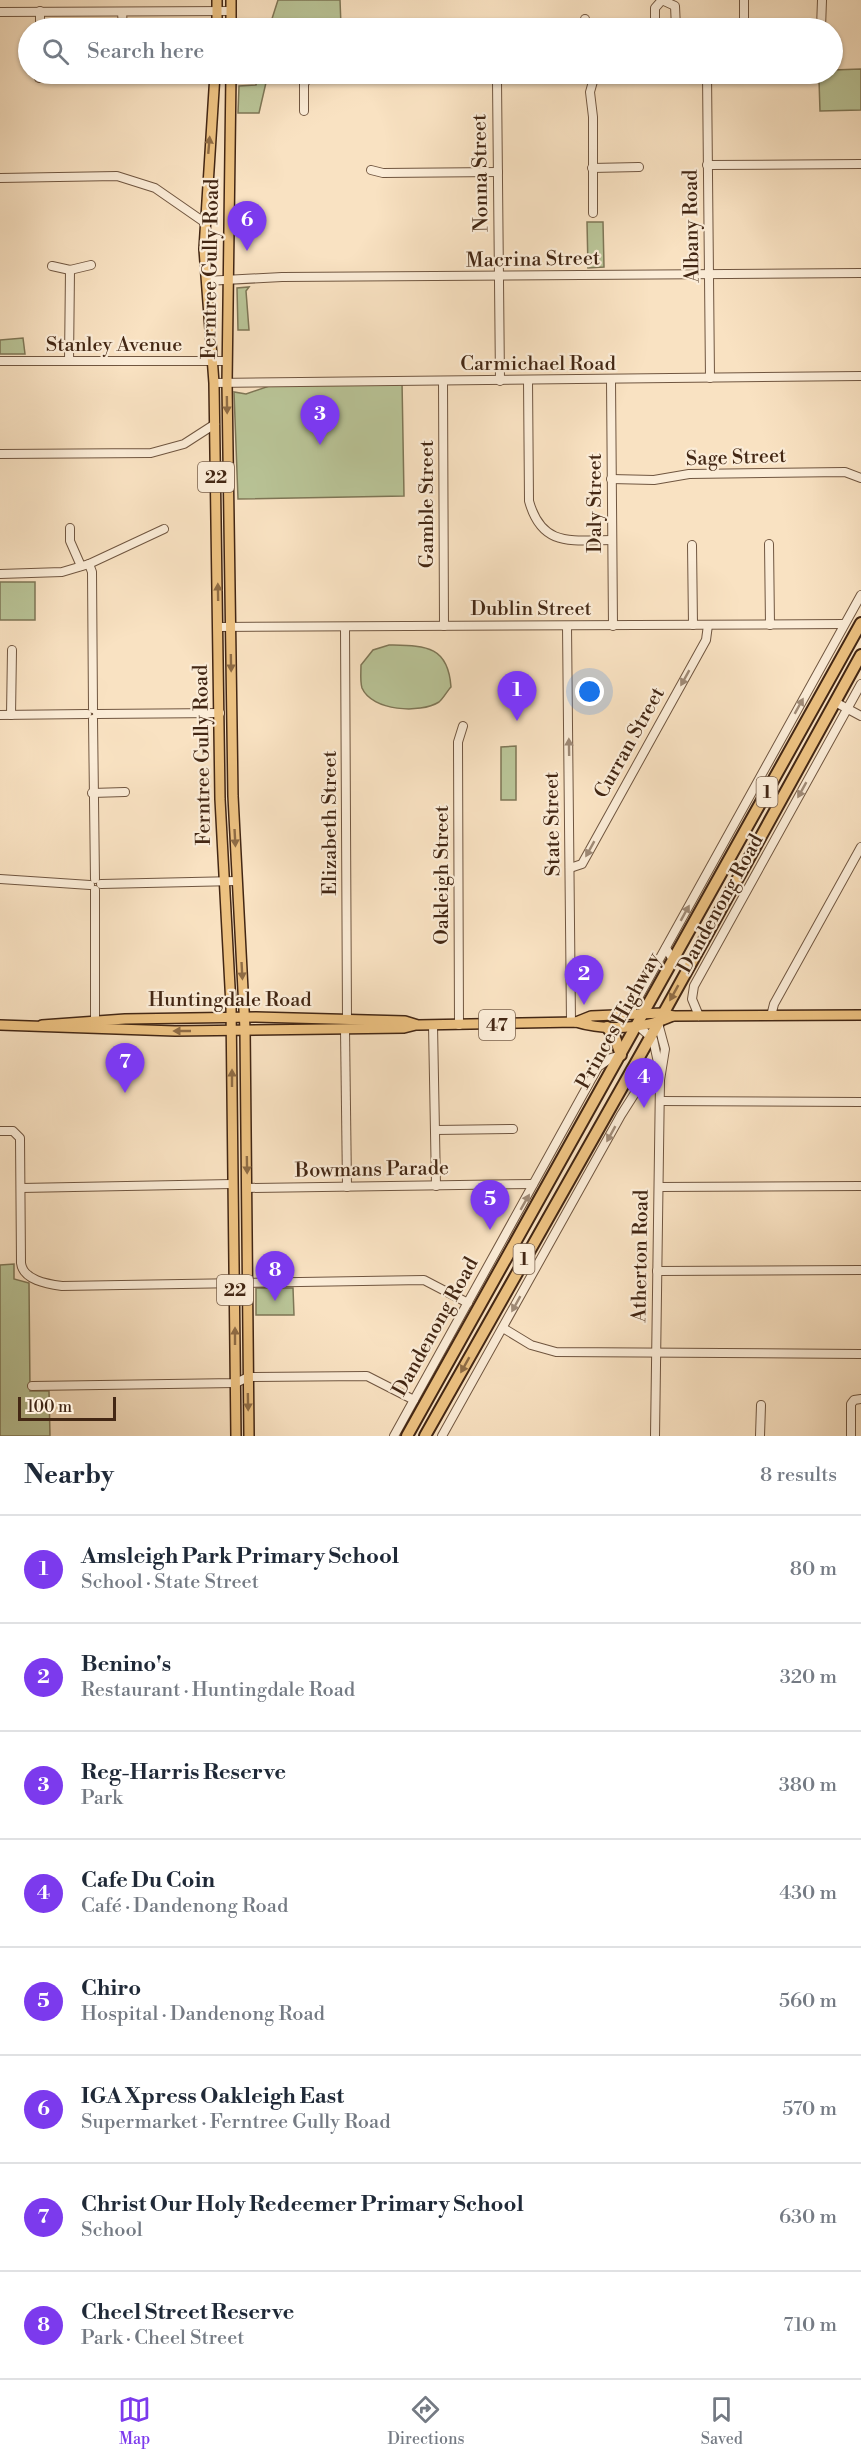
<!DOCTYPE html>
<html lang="en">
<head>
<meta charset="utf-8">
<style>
  :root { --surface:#fff; --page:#f6f6f7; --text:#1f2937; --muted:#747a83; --line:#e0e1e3; --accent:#7c3aed }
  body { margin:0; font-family:"Libre Bodoni",serif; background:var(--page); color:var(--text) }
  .scale { position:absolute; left:18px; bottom:15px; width:98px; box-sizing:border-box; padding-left:6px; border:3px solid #432714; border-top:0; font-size:16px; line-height:21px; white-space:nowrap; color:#432714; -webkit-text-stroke:4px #fbecd7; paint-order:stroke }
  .you { position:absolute; left:590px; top:692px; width:21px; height:21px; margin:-15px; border:4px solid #fff; border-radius:50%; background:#1a73e8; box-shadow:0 0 0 9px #1a73e833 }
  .badge { display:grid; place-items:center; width:39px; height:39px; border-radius:50%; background:var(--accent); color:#fff; font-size:20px; font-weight:700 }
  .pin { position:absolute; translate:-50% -50px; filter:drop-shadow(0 2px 3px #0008) }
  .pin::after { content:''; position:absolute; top:32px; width:21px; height:18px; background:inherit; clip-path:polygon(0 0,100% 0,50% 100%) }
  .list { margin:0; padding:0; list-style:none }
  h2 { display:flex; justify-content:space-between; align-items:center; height:78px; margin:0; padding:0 24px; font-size:26px }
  h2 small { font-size:20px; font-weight:400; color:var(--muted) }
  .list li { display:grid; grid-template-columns:39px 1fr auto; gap:18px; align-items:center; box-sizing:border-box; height:108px; padding:0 24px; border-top:2px solid var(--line) }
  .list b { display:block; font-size:22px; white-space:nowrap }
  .list p { margin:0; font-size:20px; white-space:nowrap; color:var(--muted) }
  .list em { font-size:20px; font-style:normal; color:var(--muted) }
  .icon { flex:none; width:33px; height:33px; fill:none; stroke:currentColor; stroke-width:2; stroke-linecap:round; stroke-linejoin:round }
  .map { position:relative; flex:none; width:861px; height:1436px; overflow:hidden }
  .search { position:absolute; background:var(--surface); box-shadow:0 2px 4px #0004; left:18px; right:18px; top:18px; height:66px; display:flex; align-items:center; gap:15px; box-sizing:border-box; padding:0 21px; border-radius:33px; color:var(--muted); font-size:22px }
  .sheet { height:942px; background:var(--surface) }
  nav { display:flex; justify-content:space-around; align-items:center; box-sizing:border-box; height:84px; border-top:2px solid var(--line); background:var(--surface); font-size:16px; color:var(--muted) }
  nav a { display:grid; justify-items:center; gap:3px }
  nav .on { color:var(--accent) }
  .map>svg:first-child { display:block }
  .green { fill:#b9c497; stroke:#7e7656; stroke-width:1.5 }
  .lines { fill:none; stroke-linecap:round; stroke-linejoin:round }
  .minor-casing { stroke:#705640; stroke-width:10 }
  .major-casing { stroke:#432714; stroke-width:12 }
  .highway-casing { stroke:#432714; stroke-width:14 }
  .minor { stroke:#fbecd7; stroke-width:8 }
  .major { stroke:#ecc181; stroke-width:9 }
  .highway { stroke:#ecc181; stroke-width:10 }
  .oneway { fill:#8f6c45 }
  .oneway2 { fill:#9f8a76 }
  .labels { text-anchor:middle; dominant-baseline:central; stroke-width:4.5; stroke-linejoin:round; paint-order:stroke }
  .shield { fill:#fbecd7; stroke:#7a624e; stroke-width:1.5 }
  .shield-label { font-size:18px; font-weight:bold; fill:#432714 }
  .street-label { font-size:20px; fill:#432714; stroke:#fbecd7 }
</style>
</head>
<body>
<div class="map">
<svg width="861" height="1436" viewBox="0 0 861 1436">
  <rect width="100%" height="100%" fill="#f9e2c2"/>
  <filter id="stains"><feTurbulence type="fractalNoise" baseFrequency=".00333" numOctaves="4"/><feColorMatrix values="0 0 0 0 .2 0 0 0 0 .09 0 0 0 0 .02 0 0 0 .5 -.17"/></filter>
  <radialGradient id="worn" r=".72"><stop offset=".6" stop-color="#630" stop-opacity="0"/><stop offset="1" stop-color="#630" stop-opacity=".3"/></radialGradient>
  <g class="green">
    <polygon points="278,0 340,0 341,26 269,28"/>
    <polygon points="861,69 861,110 820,111 819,80 817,77 821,74 832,74 833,70"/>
    <polygon points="259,74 268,74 259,113 238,113 239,86 256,85"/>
    <polygon points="587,222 603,222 604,267 588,268"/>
    <polygon points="249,287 246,291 249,330 238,330 237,288"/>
    <polygon points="23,338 25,354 0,354 0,340"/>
    <polygon points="402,381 404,496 238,499 234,392 246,394 281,382"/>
    <rect x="0" y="582" width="35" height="38"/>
    <path d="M389,645C425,646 448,645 451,687C447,691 443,699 439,702C420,714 372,711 362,688C360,682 361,671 361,665L373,650Z"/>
    <polygon points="516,746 516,800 501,800 501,747"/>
    <polygon points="14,1264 14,1279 29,1283 30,1391 49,1391 50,1436 0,1436 0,1265"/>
    <polygon points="256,1288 293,1288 294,1315 256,1315"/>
  </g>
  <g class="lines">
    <g class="minor-casing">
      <g id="minor">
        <polyline points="662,0 675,6 676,28"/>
        <polyline points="744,0 744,28"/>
        <polyline points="0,12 231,11"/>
        <polyline points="122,12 123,28"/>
        <polyline points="585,19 585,28"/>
        <polyline points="40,28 40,11"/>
        <polyline points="655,28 655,8 662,0"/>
        <polyline points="821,28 822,0"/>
        <polyline points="124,74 124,77"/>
        <polyline points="493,74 497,81 500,381"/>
        <polyline points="591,74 594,78 590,92 593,117 593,213"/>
        <polyline points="707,74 710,378"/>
        <polyline points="39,78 39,74"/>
        <polyline points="594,78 601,74"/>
        <polyline points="304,111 304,84 308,77 382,74"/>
        <polyline points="707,165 861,164"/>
        <polyline points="592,168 639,167"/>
        <polyline points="371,170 383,173 498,172"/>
        <polyline points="0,178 117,176 155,188 204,222"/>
        <polyline points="52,266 70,270 91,265"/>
        <polyline points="206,281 282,277 861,273"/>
        <polyline points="0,361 227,361"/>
        <polyline points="69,361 70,270"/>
        <path d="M528,380L529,501C542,548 572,540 612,540"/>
        <polyline points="611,380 613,626"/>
        <polyline points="443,381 444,626"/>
        <polyline points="214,383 861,376"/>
        <polyline points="0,454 151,453 184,444 215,424"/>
        <polyline points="611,479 654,480 689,474 845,472 861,478"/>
        <polyline points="70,528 70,541 81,566"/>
        <polyline points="769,544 770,625"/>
        <polyline points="692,545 693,625"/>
        <polyline points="89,564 92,572 93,709"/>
        <polyline points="0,574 62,572 89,564 164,529"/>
        <polyline points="567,626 571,1022"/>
        <polyline points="218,627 844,624"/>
        <polyline points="345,627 347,1018"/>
        <polyline points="835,702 861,716"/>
        <polyline points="97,714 220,713"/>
        <polyline points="0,715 87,714"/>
        <polyline points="11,715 12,650"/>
        <polyline points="93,719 95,879"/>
        <polyline points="92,793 125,792"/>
        <polyline points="570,868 582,864 706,640 708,625"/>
        <polyline points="0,879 90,885"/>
        <polyline points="101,884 237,881"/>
        <polyline points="95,890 95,1026"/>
        <polyline points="666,948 673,960 691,964"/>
        <polyline points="629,1014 861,595"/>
        <polyline points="699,1016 692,999 694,986 861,684"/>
        <polyline points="771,1016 774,1004 861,847"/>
        <polyline points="433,1025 436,1186"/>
        <polyline points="459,1025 458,742 463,726"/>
        <polyline points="637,1025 653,1039 660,1072"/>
        <polyline points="345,1029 347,1187"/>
        <polyline points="660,1101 861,1102"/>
        <polyline points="435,1130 513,1129"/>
        <path d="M0,1131H13L20,1138L21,1263C23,1280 47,1284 62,1286L424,1280L468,1303"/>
        <polyline points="659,1187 861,1186"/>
        <polyline points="21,1188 232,1184"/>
        <polyline points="247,1188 533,1184"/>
        <polyline points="657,1271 861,1270"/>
        <polyline points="503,1328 531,1345 556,1352 861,1354"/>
        <polyline points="32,1386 236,1383 248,1377 367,1376 414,1400"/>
        <polyline points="394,1436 598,1067 611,1058 621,1055"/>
        <polyline points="442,1436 621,1115 642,1082 660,1080"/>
        <polyline points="655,1436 660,1080 665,1049 658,1023"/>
        <polyline points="760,1436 761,1405"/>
        <polyline points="851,1436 851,1404 854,1400 861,1399"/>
      </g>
    </g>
    <g class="major-casing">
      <g id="major">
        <polyline points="217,28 217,0"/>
        <polyline points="231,28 231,0"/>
        <polyline points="215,74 204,249 214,383 220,799 231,1006 236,1436"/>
        <polyline points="231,74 227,383 233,796 245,1029 249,1436"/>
        <polyline points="576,1022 591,1016 663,1013 673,1016 861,1015"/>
        <polyline points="0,1025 175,1031 404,1028 416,1025"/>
        <path d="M42,1025L125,1019L256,1017L405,1021L418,1025L576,1022C605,1031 645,1029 673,1016"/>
      </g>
    </g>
    <g class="highway-casing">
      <g id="highway">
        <polyline points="607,1027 615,1038 621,1055"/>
        <polyline points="407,1436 861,623"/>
        <polyline points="425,1436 651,1036 861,655"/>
      </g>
    </g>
    <use href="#minor" class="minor"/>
    <use href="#major" class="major"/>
    <use href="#highway" class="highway"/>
  </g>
  <defs><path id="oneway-solid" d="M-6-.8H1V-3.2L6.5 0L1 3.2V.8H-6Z" transform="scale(1.5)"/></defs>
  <g class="oneway">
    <use href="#oneway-solid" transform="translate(209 145) rotate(-85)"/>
    <use href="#oneway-solid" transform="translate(227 405) rotate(89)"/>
    <use href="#oneway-solid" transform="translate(218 592) rotate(-91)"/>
    <use href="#oneway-solid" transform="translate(231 663) rotate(89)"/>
    <use href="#oneway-solid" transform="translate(235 838) rotate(87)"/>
    <use href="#oneway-solid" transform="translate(242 971) rotate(87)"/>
    <use href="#oneway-solid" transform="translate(674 993) rotate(119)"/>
    <use href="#oneway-solid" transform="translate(182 1031) rotate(180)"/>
    <use href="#oneway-solid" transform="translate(232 1078) rotate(-90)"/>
    <use href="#oneway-solid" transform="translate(247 1165) rotate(89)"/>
    <use href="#oneway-solid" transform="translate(235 1336) rotate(-90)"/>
    <use href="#oneway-solid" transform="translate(465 1365) rotate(119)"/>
    <use href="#oneway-solid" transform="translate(248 1402) rotate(89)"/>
  </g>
  <g class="oneway2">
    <use href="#oneway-solid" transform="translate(685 678) rotate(119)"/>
    <use href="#oneway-solid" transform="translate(799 706) rotate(-61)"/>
    <use href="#oneway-solid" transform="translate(569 747) rotate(-91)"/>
    <use href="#oneway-solid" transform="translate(802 790) rotate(119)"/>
    <use href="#oneway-solid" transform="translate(590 849) rotate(119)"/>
    <use href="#oneway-solid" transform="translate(685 913) rotate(-61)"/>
    <use href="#oneway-solid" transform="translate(611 1134) rotate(119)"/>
    <use href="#oneway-solid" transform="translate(525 1202) rotate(-60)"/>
    <use href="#oneway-solid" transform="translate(516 1304) rotate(119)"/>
  </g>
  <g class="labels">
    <g class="shield">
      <rect x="198" y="462" width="36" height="30" rx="4.5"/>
      <rect x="756.5" y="777" width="21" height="30" rx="4.5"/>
      <rect x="479" y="1010" width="36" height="30" rx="4.5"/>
      <rect x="513.5" y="1244" width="21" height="30" rx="4.5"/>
      <rect x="217" y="1275" width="36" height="30" rx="4.5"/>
    </g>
    <g class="shield-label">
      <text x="216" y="477">22</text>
      <text x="767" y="792">1</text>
      <text x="497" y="1025">47</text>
      <text x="524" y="1259">1</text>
      <text x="235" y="1290">22</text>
    </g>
    <g class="street-label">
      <text transform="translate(481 173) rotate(-91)">Nonna Street</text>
      <text transform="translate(692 226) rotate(-91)">Albany Road</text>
      <text transform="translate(533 260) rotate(-1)">Macrina Street</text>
      <text transform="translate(211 269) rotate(-89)">Ferntree Gully Road</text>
      <text x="114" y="345">Stanley Avenue</text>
      <text x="538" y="364">Carmichael Road</text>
      <text transform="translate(736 458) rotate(-2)">Sage Street</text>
      <text transform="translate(595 503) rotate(-90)">Daly Street</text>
      <text transform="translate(427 504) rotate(-90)">Gamble Street</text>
      <text x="531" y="609">Dublin Street</text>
      <text transform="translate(630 743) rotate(-61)">Curran Street</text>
      <text transform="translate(203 755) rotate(-91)">Ferntree Gully Road</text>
      <text transform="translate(330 823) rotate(-90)">Elizabeth Street</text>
      <text transform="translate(553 824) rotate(-91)">State Street</text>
      <text transform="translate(442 875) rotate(-90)">Oakleigh Street</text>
      <text transform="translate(721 904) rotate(-61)">Dandenong Road</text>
      <text x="230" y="1000">Huntingdale Road</text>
      <text transform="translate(619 1021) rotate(-61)">Princes Highway</text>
      <text transform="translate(372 1170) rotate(-1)">Bowmans Parade</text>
      <text transform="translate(641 1256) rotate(-89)">Atherton Road</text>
      <text transform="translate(436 1327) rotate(-61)">Dandenong Road</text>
    </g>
  </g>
  <rect width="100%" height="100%" filter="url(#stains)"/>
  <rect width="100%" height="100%" fill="url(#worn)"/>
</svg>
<div class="scale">100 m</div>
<div class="you"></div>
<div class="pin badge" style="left:517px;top:721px">1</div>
<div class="pin badge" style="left:584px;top:1005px">2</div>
<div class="pin badge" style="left:320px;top:445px">3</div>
<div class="pin badge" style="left:644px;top:1108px">4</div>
<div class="pin badge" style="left:490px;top:1230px">5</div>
<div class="pin badge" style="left:247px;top:251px">6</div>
<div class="pin badge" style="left:125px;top:1093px">7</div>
<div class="pin badge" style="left:275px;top:1301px">8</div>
<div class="search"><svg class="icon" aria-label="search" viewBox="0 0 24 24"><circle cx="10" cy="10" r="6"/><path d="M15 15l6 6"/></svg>Search here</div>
</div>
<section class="sheet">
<h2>Nearby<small>8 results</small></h2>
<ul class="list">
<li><span class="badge">1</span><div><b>Amsleigh Park Primary School</b><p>School · State Street</p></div><em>80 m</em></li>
<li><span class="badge">2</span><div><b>Benino's</b><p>Restaurant · Huntingdale Road</p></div><em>320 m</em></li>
<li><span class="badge">3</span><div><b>Reg-Harris Reserve</b><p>Park</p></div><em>380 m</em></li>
<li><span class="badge">4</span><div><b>Cafe Du Coin</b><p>Café · Dandenong Road</p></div><em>430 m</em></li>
<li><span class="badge">5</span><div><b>Chiro</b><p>Hospital · Dandenong Road</p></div><em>560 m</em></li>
<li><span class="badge">6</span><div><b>IGA Xpress Oakleigh East</b><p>Supermarket · Ferntree Gully Road</p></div><em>570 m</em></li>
<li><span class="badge">7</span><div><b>Christ Our Holy Redeemer Primary School</b><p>School</p></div><em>630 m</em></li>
<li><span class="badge">8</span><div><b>Cheel Street Reserve</b><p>Park · Cheel Street</p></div><em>710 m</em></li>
</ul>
</section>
<nav>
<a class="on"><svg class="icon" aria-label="map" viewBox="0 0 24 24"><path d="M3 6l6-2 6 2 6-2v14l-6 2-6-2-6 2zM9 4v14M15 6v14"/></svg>Map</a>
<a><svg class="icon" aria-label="directions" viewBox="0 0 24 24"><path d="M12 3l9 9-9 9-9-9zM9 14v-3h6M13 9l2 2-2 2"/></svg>Directions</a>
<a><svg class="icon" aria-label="saved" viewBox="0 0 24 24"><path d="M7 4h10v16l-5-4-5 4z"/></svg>Saved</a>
</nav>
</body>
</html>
